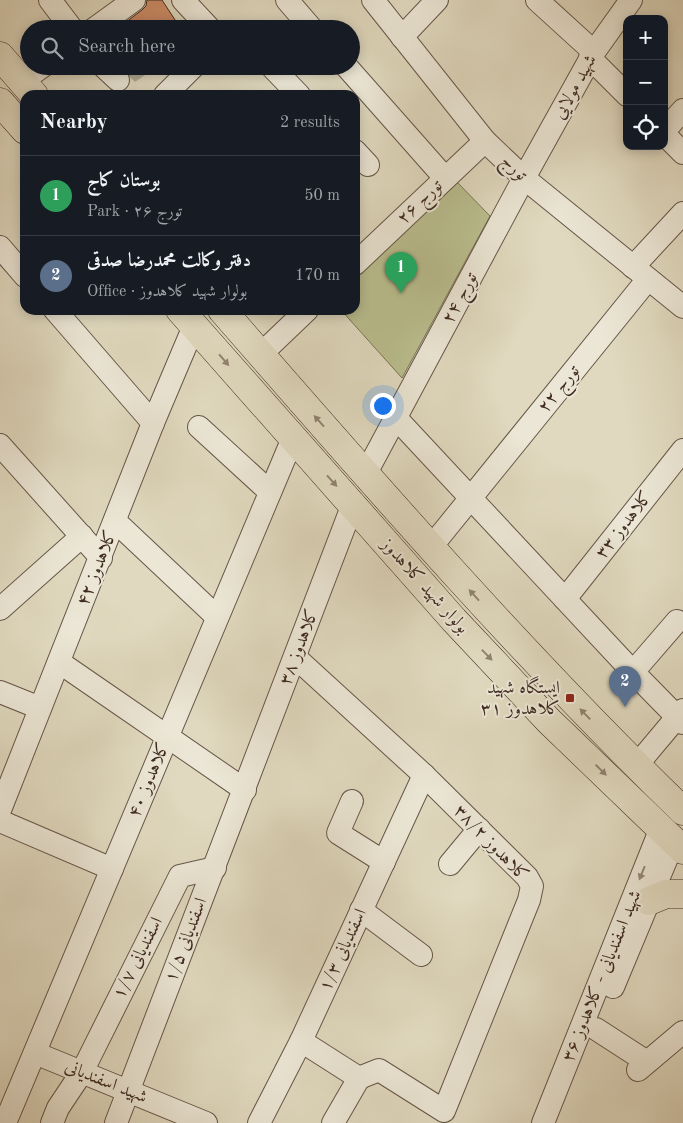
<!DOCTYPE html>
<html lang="en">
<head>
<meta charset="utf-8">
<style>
  :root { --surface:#171b24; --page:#242831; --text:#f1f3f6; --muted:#9ea1a6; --line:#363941; --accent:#c59692 }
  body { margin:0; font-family:"Old Standard TT",Amiri,serif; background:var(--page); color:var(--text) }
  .controls { position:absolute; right:15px; top:15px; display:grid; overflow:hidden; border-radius:10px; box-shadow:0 2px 12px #0003 }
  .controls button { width:45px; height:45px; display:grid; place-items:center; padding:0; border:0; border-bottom:1px solid var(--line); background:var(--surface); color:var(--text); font:25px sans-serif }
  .you { position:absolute; left:382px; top:405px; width:18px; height:18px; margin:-12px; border:4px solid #fff; border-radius:50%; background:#1a73e8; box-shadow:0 0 0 8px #1a73e833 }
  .badge { display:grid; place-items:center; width:32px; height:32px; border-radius:50%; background:var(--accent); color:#fff; font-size:16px; font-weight:700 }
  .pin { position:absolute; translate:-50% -41px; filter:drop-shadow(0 1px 2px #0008) }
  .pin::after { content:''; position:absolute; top:26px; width:18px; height:15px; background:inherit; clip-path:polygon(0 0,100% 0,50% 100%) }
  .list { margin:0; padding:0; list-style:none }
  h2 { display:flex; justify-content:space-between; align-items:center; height:65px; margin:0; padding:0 20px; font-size:21px }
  h2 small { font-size:16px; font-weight:400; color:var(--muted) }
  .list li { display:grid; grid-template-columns:32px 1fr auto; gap:15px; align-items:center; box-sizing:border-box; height:80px; padding:0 20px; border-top:1px solid var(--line) }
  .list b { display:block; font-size:19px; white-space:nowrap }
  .list p { margin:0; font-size:16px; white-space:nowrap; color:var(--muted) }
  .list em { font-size:16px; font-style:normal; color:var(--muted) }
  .icon { flex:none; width:28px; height:28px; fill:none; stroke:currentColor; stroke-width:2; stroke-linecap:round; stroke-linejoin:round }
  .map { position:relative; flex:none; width:683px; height:1123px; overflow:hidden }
  .search { position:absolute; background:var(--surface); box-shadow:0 2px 12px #0003; left:20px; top:20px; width:340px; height:55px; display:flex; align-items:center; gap:12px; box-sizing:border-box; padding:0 18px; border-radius:28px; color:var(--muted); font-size:19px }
  .panel { position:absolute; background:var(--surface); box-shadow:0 2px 12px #0003; left:20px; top:90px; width:340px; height:225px; border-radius:15px }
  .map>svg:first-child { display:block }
  .green { fill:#b9bd8e; stroke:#7c7458 }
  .shadow { fill:#0003 }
  .building { fill:#cd8c67; stroke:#3f2b22 }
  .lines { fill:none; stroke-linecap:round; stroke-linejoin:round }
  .minor-casing { stroke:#675649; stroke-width:24 }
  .major-casing { stroke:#3f2b22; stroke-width:29 }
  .minor { stroke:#ebe6d5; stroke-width:22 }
  .major { stroke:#e0d9bf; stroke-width:28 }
  .oneway { fill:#908270 }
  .oneway2 { fill:#95887c }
  .poi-dot { fill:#8f2418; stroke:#ebe6d5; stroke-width:2 }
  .labels { text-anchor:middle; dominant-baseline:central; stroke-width:4; stroke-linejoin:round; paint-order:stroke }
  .street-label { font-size:18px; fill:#3f2b22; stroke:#ebe6d5 }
  .poi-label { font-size:18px; fill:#3f2b22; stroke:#ebe6d5; text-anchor:end }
</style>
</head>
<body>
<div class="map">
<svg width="683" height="1123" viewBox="0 0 683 1123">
  <rect width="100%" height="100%" fill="#e0d9bf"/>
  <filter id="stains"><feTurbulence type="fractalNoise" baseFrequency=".004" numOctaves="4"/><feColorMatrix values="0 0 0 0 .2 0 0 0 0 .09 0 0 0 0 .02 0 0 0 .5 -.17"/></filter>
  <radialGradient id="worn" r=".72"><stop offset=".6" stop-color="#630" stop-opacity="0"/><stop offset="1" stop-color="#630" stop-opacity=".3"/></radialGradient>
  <polygon class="green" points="456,181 490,216 402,378 341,310 355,310 355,277"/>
  <polygon class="shadow" points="119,66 158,66 135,82"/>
  <g class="building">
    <polygon points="147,0 162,0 181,29 125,29 122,25 142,10 146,6"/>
    <polygon points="122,66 138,66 128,73"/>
  </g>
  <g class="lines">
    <g class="minor-casing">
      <g id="minor">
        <polyline points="50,0 72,29"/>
        <polyline points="183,0 210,29"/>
        <polyline points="287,0 312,29"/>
        <polyline points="373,0 485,141 524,178 683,307"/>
        <polyline points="537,0 594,52"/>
        <polyline points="94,29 134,0"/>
        <polyline points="402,37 437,0"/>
        <polyline points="590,58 627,95"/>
        <polyline points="103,66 118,80"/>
        <polyline points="271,66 299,95"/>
        <polyline points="346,66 445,178"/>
        <polyline points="22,81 43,66"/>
        <polyline points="165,95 194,66"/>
        <polyline points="664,131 683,110"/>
        <polyline points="664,134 683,153"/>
        <polyline points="355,151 368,165"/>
        <polyline points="0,247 25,276"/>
        <polyline points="355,264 485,141"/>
        <polyline points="633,267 683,213"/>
        <polyline points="55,310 153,423"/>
        <polyline points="261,354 307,310"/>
        <polyline points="396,418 633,672 683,723"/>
        <polyline points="199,427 270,492"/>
        <polyline points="0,445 101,558"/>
        <polyline points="366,473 524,178 594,52 631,0"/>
        <polyline points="116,522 217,617"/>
        <polyline points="431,547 648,279"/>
        <polyline points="565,599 683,450"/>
        <polyline points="0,609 82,536"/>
        <polyline points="295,657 424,775 527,877 532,886 529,900 444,1111 379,1070 359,1078"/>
        <polyline points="59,662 245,790"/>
        <polyline points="633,672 677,621"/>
        <polyline points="0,692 40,708"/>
        <polyline points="636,766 683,710"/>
        <polyline points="352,801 338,833 384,862"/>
        <polyline points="0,810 153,423 194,326"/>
        <polyline points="0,821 112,869"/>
        <polyline points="450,864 479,829"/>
        <polyline points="361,910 421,955"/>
        <polyline points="613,987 674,841"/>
        <polyline points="596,1029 647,1062"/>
        <polyline points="301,1041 359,1078"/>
        <polyline points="35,1053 206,1123"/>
        <polyline points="638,1070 683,1032"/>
        <polyline points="5,1123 293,438"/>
        <polyline points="52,1123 58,1108 82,1072 180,876 215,868"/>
        <polyline points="116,1123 353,504"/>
        <polyline points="259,1123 301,1041 424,775"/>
        <polyline points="333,1123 359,1078"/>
        <polyline points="543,1123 661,828"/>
      </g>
    </g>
    <g class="major-casing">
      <g id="major">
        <polyline points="0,56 34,95"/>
        <polyline points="0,102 25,130"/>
        <polyline points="180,310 454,620 549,721 683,850"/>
        <path d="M222,310C371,481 520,653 683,811"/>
        <polyline points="649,901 666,894 683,894"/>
      </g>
    </g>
    <use href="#minor" class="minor"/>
    <use href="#major" class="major"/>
  </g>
  <defs><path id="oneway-solid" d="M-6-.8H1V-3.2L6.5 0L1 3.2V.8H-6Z" transform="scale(1.25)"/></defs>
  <g class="oneway">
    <use href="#oneway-solid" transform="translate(224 360) rotate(49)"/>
    <use href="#oneway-solid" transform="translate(319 421) rotate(-132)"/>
    <use href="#oneway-solid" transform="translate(332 481) rotate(48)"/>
    <use href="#oneway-solid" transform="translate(474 595) rotate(-132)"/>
    <use href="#oneway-solid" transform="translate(487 655) rotate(46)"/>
    <use href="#oneway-solid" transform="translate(585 714) rotate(-134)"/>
    <use href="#oneway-solid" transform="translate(601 770) rotate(44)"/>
  </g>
  <use class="oneway2" href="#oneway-solid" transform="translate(642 873) rotate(112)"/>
  <rect class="poi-dot" x="565" y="693" width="10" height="10" rx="2.5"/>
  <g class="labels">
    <g class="street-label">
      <text transform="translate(575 87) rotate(-61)">شهید مولایی</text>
      <text transform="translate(514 168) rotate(43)">تورج</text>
      <text transform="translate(420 202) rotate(-44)">تورج ۲۶</text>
      <text transform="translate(460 298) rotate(-62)">تورج ۲۴</text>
      <text transform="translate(559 389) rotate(-51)">تورج ۲۲</text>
      <text transform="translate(624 525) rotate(-52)">کلاهدوز ۳۳</text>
      <text transform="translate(97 568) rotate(-68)">کلاهدوز ۴۲</text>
      <text transform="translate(425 586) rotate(48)">بولوار شهید کلاهدوز</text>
      <text transform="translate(299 647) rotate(-69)">کلاهدوز ۳۸</text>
      <text transform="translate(149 780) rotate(-67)">کلاهدوز ۴۰</text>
      <text transform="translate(491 843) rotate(46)">کلاهدوز ۳۸/۲</text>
      <text transform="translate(186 940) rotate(-69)">اسفندیانی ۱/۵</text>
      <text transform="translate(343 950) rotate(-65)">اسفندیانی ۱/۳</text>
      <text transform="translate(138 958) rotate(-63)">۱/۷ اسفندیانی</text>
      <text transform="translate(602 976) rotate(-68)">شهید اسفندیانی - کلاهدوز ۳۶</text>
      <text transform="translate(106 1082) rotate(22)">شهید اسفندیانی</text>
    </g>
    <g class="poi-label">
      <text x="560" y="688">ایستگاه شهید<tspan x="560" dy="21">کلاهدوز ۳۱</tspan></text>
    </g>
  </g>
  <rect width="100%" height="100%" filter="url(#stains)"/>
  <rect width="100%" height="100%" fill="url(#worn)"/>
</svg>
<div class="controls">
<button>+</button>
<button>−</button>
<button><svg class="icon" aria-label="locate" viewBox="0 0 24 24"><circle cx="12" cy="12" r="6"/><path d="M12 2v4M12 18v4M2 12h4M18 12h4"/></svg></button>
</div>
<div class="you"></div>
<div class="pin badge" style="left:401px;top:293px;background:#2e9e5b">1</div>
<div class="pin badge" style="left:625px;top:707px;background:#5c6f8a">2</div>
<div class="search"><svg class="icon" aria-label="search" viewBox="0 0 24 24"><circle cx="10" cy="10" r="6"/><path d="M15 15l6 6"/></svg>Search here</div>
<section class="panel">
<h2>Nearby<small>2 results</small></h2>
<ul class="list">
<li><span class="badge" style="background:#2e9e5b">1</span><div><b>بوستان کاج</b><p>Park · تورج ۲۶</p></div><em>50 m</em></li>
<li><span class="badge" style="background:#5c6f8a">2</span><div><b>دفتر وکالت محمدرضا صدقی</b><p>Office · بولوار شهید کلاهدوز</p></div><em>170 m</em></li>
</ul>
</section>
</div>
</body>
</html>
